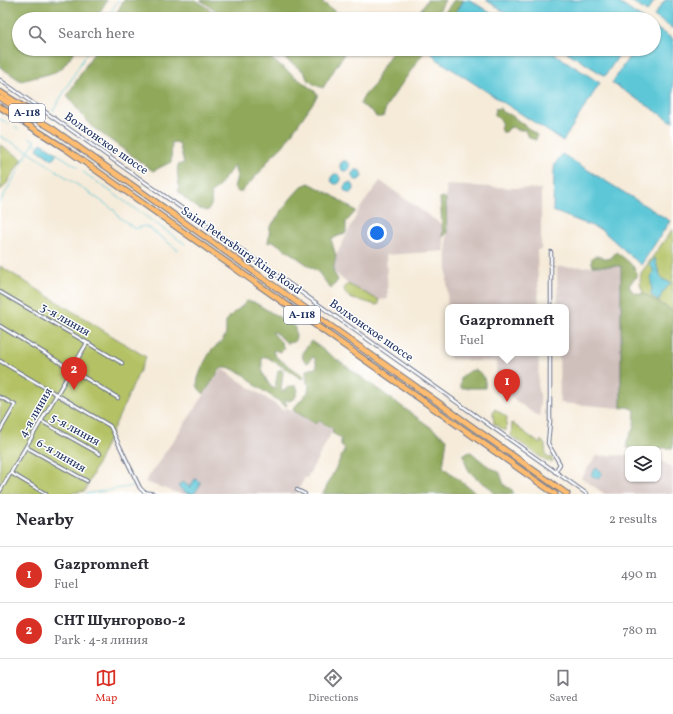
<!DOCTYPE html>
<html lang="en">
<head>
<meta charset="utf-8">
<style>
  :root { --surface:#fff; --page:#f7f7f7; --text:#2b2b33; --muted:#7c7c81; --line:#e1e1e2; --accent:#d93025 }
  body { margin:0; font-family:Vollkorn,serif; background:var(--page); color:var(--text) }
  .controls { position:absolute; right:12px; bottom:12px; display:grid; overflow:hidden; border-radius:8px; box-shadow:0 1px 3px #0004 }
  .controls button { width:36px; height:36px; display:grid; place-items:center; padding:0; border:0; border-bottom:1px solid var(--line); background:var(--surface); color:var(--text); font:20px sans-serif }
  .you { position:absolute; left:377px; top:233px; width:14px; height:14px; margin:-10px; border:3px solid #fff; border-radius:50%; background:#1a73e8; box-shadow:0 0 0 6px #1a73e833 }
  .badge { display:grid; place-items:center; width:26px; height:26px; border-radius:50%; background:var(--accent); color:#fff; font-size:13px; font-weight:700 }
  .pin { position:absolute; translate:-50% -33px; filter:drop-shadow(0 1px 2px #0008) }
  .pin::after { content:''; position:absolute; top:21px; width:14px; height:12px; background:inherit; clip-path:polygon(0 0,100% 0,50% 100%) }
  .popup { position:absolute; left:445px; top:304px; width:124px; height:52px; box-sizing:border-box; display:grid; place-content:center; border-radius:8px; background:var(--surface); filter:drop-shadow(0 1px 3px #0005); font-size:13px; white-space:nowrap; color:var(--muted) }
  .popup b { font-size:15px; color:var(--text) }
  .popup::after { content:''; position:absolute; left:50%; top:100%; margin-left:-8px; border:8px solid transparent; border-top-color:var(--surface) }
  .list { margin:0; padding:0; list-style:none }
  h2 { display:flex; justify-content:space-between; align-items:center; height:52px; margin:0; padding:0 16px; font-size:17px }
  h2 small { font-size:13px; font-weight:400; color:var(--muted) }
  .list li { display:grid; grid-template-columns:26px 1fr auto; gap:12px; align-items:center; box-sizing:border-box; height:56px; padding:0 16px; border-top:1px solid var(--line) }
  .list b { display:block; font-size:15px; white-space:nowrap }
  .list p { margin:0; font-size:13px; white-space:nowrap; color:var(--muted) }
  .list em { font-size:13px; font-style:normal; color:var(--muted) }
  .icon { flex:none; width:22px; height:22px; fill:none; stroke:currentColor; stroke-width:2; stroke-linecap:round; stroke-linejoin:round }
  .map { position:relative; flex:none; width:673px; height:494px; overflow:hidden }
  .search { position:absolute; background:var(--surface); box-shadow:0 1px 3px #0004; left:12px; right:12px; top:12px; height:44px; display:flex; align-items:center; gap:10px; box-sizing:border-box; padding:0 14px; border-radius:22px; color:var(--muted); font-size:15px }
  .sheet { height:164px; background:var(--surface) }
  nav { display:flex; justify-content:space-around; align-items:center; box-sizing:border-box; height:56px; border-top:1px solid var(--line); background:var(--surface); font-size:11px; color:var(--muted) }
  nav a { display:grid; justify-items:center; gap:2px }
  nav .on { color:var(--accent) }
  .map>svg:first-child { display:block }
  .industrial { fill:#d0c0bc }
  .green { fill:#b4c265; stroke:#687862 }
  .forest { fill:#8fa85a; stroke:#556c5c }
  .water { fill:#5dc7d7; stroke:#3c7b9a }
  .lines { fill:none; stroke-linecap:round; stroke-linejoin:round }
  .stream { stroke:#5dc7d7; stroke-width:1 }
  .street-casing { stroke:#687189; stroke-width:4.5 }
  .highway-casing { stroke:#687189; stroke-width:7 }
  .street { stroke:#fff; stroke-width:2.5 }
  .highway { stroke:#febc70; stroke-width:5 }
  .labels { text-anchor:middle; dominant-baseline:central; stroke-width:3; stroke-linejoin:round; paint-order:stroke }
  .shield { fill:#fff; stroke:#5f6d8e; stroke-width:1 }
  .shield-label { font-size:11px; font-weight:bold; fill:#1b2f5e }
  .street-label { font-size:12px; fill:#1b2f5e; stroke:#fff }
</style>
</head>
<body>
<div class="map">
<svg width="673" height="494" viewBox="0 0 673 494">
  <rect width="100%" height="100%" fill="#fff"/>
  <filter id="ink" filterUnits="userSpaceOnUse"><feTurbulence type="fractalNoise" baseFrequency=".025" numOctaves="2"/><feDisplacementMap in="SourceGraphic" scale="8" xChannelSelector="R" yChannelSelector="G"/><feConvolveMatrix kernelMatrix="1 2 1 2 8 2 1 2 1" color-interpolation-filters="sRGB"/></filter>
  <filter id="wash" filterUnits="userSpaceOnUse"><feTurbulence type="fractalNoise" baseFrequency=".012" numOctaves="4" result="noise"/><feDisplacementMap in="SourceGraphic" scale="16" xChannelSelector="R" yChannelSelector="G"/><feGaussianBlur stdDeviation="0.9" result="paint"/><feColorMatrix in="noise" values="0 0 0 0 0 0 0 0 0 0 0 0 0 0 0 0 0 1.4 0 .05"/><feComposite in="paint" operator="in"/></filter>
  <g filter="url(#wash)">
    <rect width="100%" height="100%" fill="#f6ebd9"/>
    <g class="industrial">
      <polygon points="380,181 441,224 445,251 386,255 388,299 379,300 348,284 333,271 336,256 360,208"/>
      <polygon points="446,185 541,189 541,250 537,250 539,307 448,307 448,353 539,353 538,391 540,394 540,418 497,387 496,361 469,361 465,359 452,359 448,356"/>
      <polygon points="621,266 621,408 560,403 559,353 566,353 566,307 558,307 557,267"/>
      <polygon points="222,369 284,410 286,407 316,425 319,422 333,430 307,478 305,477 296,494 181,494 145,482"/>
      <polygon points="628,455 628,479 658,479 658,458 673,469 673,494 605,494 581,478 596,456"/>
    </g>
    <g class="green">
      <polygon points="0,145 22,159 7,183 1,190"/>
      <polygon points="672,230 673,230 673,311 643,293 640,284 641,273"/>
      <polygon points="0,266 146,357 85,491 66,494 0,494"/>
      <path d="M348,284L379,300V304L376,305C372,304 370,303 366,302C356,298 354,303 345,293L344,288Z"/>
      <polygon points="495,409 507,417 506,431 494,424 493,413"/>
      <polygon points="512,423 540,444 541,440 545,445 546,456 549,458 551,457 553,461 552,462 546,461 511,436"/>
    </g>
    <g class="forest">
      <polygon points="0,0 107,0 96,19 19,19 19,49 76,49 62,68 53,73 21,81 0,67"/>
      <polygon points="124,0 196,0 215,13 220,19 113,19"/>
      <polygon points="200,0 319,0 343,17 350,16 352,19 229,19"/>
      <polygon points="427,0 445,0 438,13 441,17 454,0 464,0 451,19 415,19"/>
      <path d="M96,49H258L317,93V97L283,146L270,158L260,172L241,192H238L234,187L237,176L235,170V164L217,189L212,192C210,199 214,205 207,211C196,209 185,199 178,191C180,182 176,174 178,165L184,163L179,143L172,142L171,162L153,171L91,126L67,96Z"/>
      <polygon points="272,49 347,49 323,88 315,85 307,79 304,72"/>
      <polygon points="394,49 426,49 387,105 383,117 376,117 373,112 360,104 364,96 375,84 378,74"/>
      <polygon points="500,108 502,112 511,115 537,135 536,140 532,139 527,135 525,130 516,130 513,127 509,128 506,132 502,132 500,129 502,122 495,115 495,109"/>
      <polygon points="309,183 332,195 356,211 346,222 346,233 331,239 336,256 333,271 338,280 331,289 318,272 273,241 268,243 270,227 291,198 302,186"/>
      <polygon points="444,197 446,199 447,233 443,237 440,198"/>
      <path d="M616,252C624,258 638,267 637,277L633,280L629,286L633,292L641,294L643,293L673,311V448H627V441L634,427L635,410L627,407L621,408V266H593C587,251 601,257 609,259L613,256Z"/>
      <path d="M247,301L254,302L295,327L296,337L294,342L287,343L275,332H272L281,342L284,349L281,352L274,350L273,352L276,357L305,377L302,379L267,357H262C261,372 264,377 272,388H275L278,371L281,369L283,372L281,390L283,391L291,386H296L298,390L295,398L289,401L284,399L287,405L286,406L255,385L245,375L228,367L222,368L219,371L204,394C202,392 199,390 198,387C194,381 207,357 211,351C215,346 221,343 224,338C228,332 224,325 227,320C232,312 242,308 247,301Z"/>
      <polygon points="311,341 447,439 443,467 477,494 323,494 345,449 341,446 341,438 332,433 333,430 332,428 319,421 316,424 294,411 293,409 308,392 309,385 307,383 306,370 316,368 317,365 314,357 311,358 310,361 307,363 303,359 302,353"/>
      <path d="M475,370C483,373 486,379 485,388H461L460,387L461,377L469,371Z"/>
      <path d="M471,452L485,464L500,473L504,485L512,490L514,494H494C492,489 490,488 486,485C473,476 465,471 464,454Z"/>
    </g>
    <g class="water">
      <polygon points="464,0 470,0 500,19 452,19"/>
      <polygon points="486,0 615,0 643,19 515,19"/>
      <polygon points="630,0 655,0 647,12"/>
      <polygon points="665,0 673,0 673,29 654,16"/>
      <polygon points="654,27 673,39 673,122 612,83 634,49 654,49"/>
      <polygon points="432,49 547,49 600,83 563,141 438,60 430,52"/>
      <polygon points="562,49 623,49 605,76"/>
      <polygon points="41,143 57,153 53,160 37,149"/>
      <polygon points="562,154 670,221 641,265 602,230 553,211 554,170 555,164"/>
      <circle cx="345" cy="166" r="5"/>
      <circle cx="357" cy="175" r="5"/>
      <circle cx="336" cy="179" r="5"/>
      <circle cx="349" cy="188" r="5"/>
      <path d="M655,258L658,270L662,279L671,283C667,288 660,293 660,300H657L650,294L652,291C652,287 651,284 651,280C651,274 657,270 649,265Z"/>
      <polygon points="596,468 602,473 598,479 591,475"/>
      <path d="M195,479L200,482V485L194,494C187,494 182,491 178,486L182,482L190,487Z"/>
    </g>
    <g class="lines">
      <g class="stream">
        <polyline points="107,19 118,0"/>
        <polyline points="53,111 89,49"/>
        <polyline points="0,119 9,124"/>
        <polyline points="15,127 19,130"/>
        <polyline points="0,136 29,152 113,209 119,217 135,229 144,226 149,228 178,250"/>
        <polyline points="30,138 35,141"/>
        <polyline points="34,143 39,146"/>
        <polyline points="31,147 36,140"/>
        <polyline points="57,154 78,167"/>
        <polyline points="21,164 30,149"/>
        <polyline points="83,172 185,244"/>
        <polyline points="0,202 20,168"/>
        <polyline points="86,494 133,486"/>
      </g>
    </g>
  </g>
  <g filter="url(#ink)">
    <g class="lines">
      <g class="street-casing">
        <g id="street">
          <polyline points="0,80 587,494"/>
          <polyline points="0,292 122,363"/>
          <polyline points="551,307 551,252"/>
          <polyline points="0,326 118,398"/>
          <polyline points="550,353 550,422 548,443 551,449 560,464 555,472"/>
          <polyline points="0,361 110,426 140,488 144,492 154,494"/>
          <polyline points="0,397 15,405 0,431"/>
          <polyline points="41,421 100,454"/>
          <polyline points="26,447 87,481"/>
          <polyline points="11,473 46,494"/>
          <polyline points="297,490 305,494"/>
          <polyline points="0,491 87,343"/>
        </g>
      </g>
      <g class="highway-casing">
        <g id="highway">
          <polyline points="0,92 35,114"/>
          <polyline points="0,98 53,129 567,494"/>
          <polyline points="0,107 66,149 555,494"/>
        </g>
      </g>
      <use href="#street" class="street"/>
      <use href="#highway" class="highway"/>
    </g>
  </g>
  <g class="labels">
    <g class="shield">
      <rect x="9" y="104" width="36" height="18" rx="3"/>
      <rect x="284" y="306" width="36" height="18" rx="3"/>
    </g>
    <g class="shield-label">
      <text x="27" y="113">А-118</text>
      <text x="302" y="315">А-118</text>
    </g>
    <g class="street-label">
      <text transform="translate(106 144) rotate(35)">Волхонское шоссе</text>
      <text transform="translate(241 251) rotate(35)">Saint Petersburg Ring Road</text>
      <text transform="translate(65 320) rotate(30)">3-я линия</text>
      <text transform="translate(371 331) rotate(35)">Волхонское шоссе</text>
      <text transform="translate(36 413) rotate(-60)">4-я линия</text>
      <text transform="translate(75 430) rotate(29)">5-я линия</text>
      <text transform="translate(61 456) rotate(30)">6-я линия</text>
    </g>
  </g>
</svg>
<div class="controls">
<button><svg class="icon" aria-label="layers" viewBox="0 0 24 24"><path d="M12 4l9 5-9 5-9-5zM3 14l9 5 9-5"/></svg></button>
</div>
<div class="you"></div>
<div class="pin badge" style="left:507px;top:402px">1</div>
<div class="popup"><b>Gazpromneft</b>Fuel</div>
<div class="pin badge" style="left:74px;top:390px">2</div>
<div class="search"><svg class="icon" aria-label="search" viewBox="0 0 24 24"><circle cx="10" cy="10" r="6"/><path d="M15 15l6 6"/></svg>Search here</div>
</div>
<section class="sheet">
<h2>Nearby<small>2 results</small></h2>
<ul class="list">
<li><span class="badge">1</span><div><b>Gazpromneft</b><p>Fuel</p></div><em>490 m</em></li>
<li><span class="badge">2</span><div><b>СНТ Шунгорово-2</b><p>Park · 4-я линия</p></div><em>780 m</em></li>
</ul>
</section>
<nav>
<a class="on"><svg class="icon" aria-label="map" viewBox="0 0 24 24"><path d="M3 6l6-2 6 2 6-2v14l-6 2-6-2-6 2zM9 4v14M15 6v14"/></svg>Map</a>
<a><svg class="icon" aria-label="directions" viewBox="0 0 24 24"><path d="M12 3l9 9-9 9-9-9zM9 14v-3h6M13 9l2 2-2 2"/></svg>Directions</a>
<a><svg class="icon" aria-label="saved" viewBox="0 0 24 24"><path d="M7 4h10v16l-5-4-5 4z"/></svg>Saved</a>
</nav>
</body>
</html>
